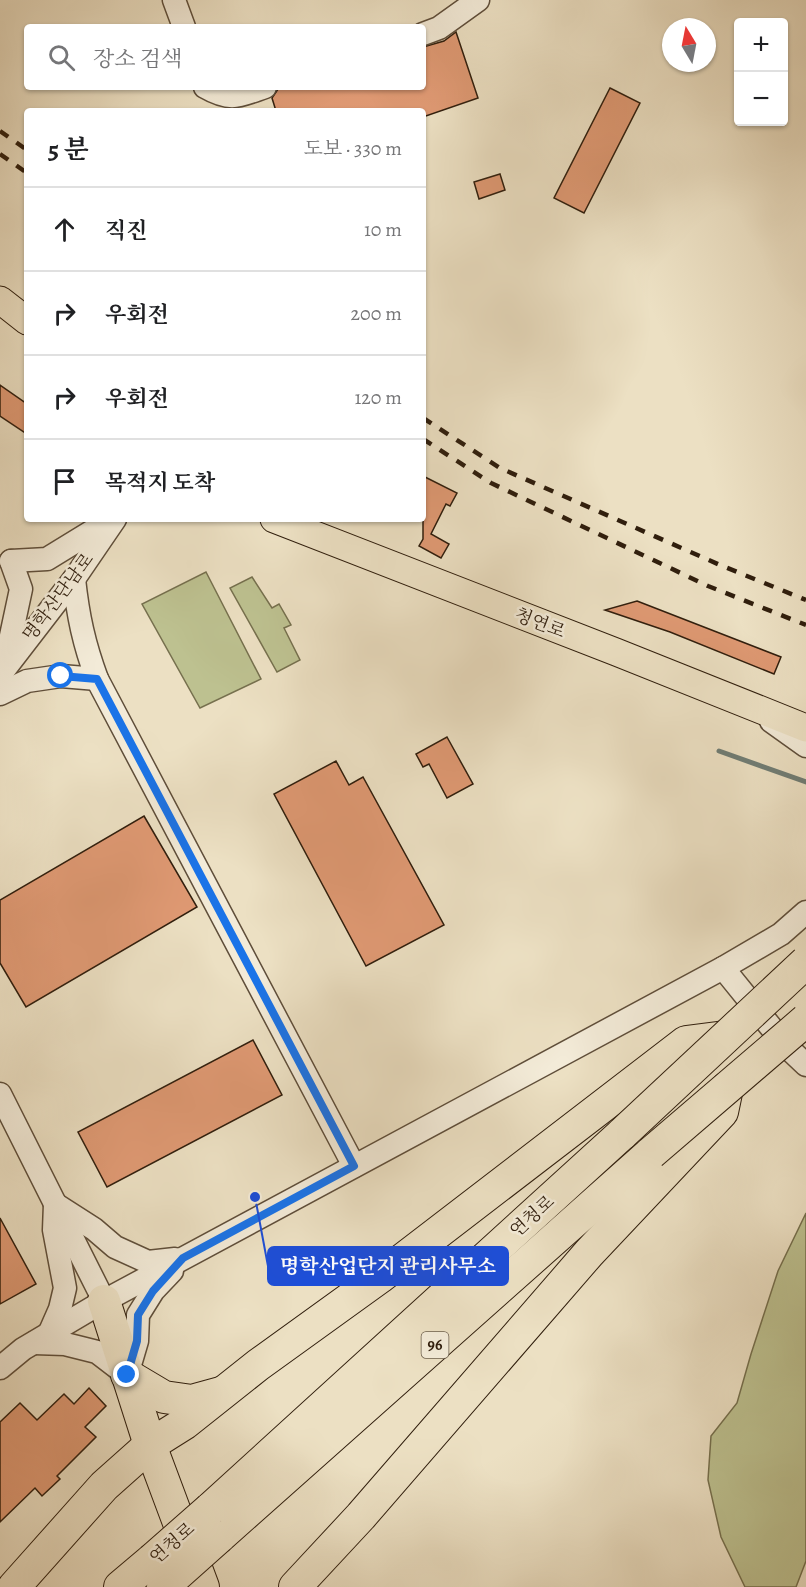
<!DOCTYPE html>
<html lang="ko">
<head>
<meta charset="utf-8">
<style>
  :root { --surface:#fff; --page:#f2f2f2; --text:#202124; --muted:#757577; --line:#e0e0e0 }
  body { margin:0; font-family:Alegreya,"Noto Serif KR",serif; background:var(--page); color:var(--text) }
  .controls { position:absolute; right:18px; top:18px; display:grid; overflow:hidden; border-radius:6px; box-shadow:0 2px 4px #0004 }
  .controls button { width:54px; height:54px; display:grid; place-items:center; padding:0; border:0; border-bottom:2px solid var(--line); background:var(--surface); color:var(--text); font:30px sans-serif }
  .compass { position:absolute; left:662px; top:18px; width:54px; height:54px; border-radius:50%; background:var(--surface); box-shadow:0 2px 4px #0004; rotate:350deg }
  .stop { position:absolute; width:18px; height:18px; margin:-14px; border:4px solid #1a73e8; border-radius:50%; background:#fff }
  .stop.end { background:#1a73e8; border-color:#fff; box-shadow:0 2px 6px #0008 }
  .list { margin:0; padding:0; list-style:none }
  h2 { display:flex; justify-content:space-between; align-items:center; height:78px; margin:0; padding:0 24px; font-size:26px }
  h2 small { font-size:20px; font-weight:400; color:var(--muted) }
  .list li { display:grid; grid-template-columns:39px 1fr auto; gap:18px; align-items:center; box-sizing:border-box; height:84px; padding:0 24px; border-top:2px solid var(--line) }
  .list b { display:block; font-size:22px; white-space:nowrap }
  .list em { font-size:20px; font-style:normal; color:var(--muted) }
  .icon { flex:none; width:33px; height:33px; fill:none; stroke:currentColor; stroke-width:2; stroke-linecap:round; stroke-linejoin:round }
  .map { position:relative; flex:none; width:806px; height:1587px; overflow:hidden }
  .search { position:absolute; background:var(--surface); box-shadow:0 2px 4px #0004; left:24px; top:24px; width:402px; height:66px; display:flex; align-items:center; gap:15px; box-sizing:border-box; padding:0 21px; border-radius:6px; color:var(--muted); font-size:22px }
  .panel { position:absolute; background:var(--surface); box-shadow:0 2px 4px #0004; left:24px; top:108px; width:402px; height:414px; border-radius:6px }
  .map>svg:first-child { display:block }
  .green { fill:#bdc190; stroke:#76704e; stroke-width:1.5 }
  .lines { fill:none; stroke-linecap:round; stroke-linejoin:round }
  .stream { stroke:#707d75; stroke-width:5 }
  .building { fill:#df9973; stroke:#301e0d; stroke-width:1.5 }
  .minor-casing { stroke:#5f4e3a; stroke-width:25 }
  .major-casing { stroke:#301e0d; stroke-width:29 }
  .highway-casing { stroke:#301e0d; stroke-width:34 }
  .minor { stroke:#f3ebd8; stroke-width:22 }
  .major { stroke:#ece0c3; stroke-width:27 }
  .highway { stroke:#ece0c3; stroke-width:32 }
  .rail { stroke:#301e0d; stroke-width:4.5; stroke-dasharray:10 10; stroke-linecap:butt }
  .highway-bridge-casing { stroke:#301e0d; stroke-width:34; stroke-linecap:butt }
  .highway-bridge { stroke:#ece0c3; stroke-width:32 }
  .route { stroke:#1a73e8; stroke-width:8 }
  .labels { text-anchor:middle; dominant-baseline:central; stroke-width:5; stroke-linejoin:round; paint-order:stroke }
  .shield { fill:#f3ebd8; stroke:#6a5c4a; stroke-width:1.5 }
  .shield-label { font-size:16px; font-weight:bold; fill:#301e0d }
  .street-label { font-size:18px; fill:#301e0d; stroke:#f3ebd8 }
  .leader { fill:none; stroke:#1d4ed8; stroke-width:2 }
  .callout-dot { fill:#1d4ed8; stroke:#f3ebd8; stroke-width:2 }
  .callout { fill:#1d4ed8; stroke:#1d4ed8; stroke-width:2 }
  .callout-label { font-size:20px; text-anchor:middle; font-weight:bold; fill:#fff }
</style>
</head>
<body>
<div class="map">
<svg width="806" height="1587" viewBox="0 0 806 1587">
  <rect width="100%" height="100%" fill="#ece0c3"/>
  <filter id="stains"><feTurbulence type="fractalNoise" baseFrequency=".00333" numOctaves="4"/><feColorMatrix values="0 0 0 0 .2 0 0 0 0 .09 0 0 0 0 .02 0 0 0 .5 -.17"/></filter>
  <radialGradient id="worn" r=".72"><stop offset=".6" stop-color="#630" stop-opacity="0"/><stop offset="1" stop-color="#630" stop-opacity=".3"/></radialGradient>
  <g class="green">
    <polygon points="206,572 261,679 200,708 142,604"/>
    <polygon points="252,577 272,608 279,604 291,625 284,628 300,660 277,672 230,588"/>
    <polygon points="806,1213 806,1561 796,1587 745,1587 721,1537 708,1480 711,1436 737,1403 751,1354 778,1271"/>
  </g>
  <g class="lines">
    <polyline class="stream" points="719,751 806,782"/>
  </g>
  <g class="building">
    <polygon points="456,32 478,98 423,117 423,111 276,111 272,98 278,89 284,87 423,87 423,47 444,41"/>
    <polygon points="610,88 640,103 584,213 554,198"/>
    <polygon points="500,174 505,190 479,199 474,182"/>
    <polygon points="0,385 27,404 27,434 0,416"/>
    <polygon points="423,476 457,493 450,506 446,504 431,534 449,544 441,558 419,546 423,539"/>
    <polygon points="637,601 781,657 774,674 670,632 605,610"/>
    <polygon points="447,737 473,784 447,798 429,764 423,767 416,754"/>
    <polygon points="336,761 349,785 363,777 444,925 366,966 274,794"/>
    <polygon points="144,816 197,907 26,1007 0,963 0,900"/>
    <polygon points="253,1040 282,1095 107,1187 78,1132"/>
    <polygon points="0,1218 36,1284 0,1304"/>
    <polygon points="89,1388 106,1406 85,1427 96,1437 57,1476 60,1479 42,1496 35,1488 0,1522 0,1422 20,1403 37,1420 64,1394 74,1404"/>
  </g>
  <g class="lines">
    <g class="minor-casing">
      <g id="minor">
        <polyline points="174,0 184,27"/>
        <polyline points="423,34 439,28 478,0"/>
        <path d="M205,87C231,102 239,96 265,87"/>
        <polyline points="11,561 47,559 109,521"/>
        <polyline points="5,664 21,589 11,561"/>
        <polyline points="0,675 74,579 115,519"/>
        <polyline points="97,679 354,1166"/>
        <path d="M0,694L27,681L61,676L97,679C84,644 78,616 74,579"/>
        <polyline points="771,721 806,746"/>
        <polyline points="723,968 787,1047 806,1065"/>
        <polyline points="0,1094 104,1301"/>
        <polyline points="49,1334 60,1309 65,1288 54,1230 55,1204 94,1229 115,1247 148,1262 175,1259"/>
        <polyline points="34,1343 65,1344 97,1352 127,1375 137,1341 138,1315 153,1291 172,1271"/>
        <polyline points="0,1368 23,1349 104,1301 723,968 781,934 806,912"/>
      </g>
    </g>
    <g class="major-casing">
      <g id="major">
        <polyline points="0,300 27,321"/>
        <polyline points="274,519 616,652 806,728"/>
      </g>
    </g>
    <g class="highway-casing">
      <g id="highway">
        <polyline points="104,1301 150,1445 203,1587"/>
        <polyline points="127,1375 164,1397 192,1401 221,1393"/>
        <polyline points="210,1509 623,1133"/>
        <polyline points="219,1537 651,1153"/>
        <polyline points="14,1587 104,1486 150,1445 185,1423 258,1365 380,1277 686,1042 725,1037"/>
        <polyline points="120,1587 152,1560"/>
        <polyline points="295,1587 361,1516 589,1253 722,1112 727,1088"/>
      </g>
    </g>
    <use href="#minor" class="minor"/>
    <use href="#major" class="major"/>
    <use href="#highway" class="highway"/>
    <g class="rail">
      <polyline points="0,131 27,150"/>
      <polyline points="0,154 27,173"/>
      <polyline points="423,418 500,468 720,565 806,600"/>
      <polyline points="423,439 491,483 708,586 806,625"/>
    </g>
    <g class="highway-bridge-casing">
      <g id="highway-bridge">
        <polyline points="623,1133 806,962"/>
        <polyline points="651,1153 806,1020"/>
        <polyline points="152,1560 210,1509"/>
        <polyline points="163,1587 219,1537"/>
      </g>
    </g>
    <use href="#highway-bridge" class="highway-bridge"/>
  </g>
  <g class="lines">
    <polyline class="route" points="61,676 97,679 354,1166 183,1258 153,1291 138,1315 137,1341 127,1375"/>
  </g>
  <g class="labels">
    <rect class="shield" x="421.5" y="1332" width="27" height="26" rx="4.5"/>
    <g class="shield-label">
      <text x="435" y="1345">96</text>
    </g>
    <g class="street-label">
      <text transform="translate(58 597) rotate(-53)">명학산단남로</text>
      <text transform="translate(540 623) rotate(21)">청연로</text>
      <text transform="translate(532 1216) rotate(-42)">연청로</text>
      <text transform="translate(172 1543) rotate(-41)">연청로</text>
    </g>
  </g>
  <path class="leader" d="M255 1197L268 1266"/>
  <circle class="callout-dot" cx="255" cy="1197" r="6"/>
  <rect class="callout" x="268" y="1247" width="240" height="38" rx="6"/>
  <g class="callout-label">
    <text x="388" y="1273">명학산업단지 관리사무소</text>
  </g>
  <rect width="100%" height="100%" filter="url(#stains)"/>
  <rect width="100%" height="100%" fill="url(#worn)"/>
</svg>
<div class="controls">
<button>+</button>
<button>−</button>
</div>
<svg class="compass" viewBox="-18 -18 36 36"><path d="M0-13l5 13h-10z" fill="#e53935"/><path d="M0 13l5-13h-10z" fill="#757577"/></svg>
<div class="stop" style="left:61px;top:676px"></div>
<div class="stop end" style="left:127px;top:1375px"></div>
<div class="search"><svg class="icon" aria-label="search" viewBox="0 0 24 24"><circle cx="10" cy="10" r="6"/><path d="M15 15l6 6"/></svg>장소 검색</div>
<section class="panel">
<h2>5 분<small>도보 · 330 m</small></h2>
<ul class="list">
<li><svg class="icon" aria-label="ahead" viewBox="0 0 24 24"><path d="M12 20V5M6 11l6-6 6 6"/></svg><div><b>직진</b></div><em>10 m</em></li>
<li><svg class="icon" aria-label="right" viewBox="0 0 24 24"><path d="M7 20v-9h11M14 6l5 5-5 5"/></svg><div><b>우회전</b></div><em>200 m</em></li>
<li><svg class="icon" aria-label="right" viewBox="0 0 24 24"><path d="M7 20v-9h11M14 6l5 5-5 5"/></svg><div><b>우회전</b></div><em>120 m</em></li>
<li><svg class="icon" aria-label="arrive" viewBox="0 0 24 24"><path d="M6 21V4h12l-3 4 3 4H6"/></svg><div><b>목적지 도착</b></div></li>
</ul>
</section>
</div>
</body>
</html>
